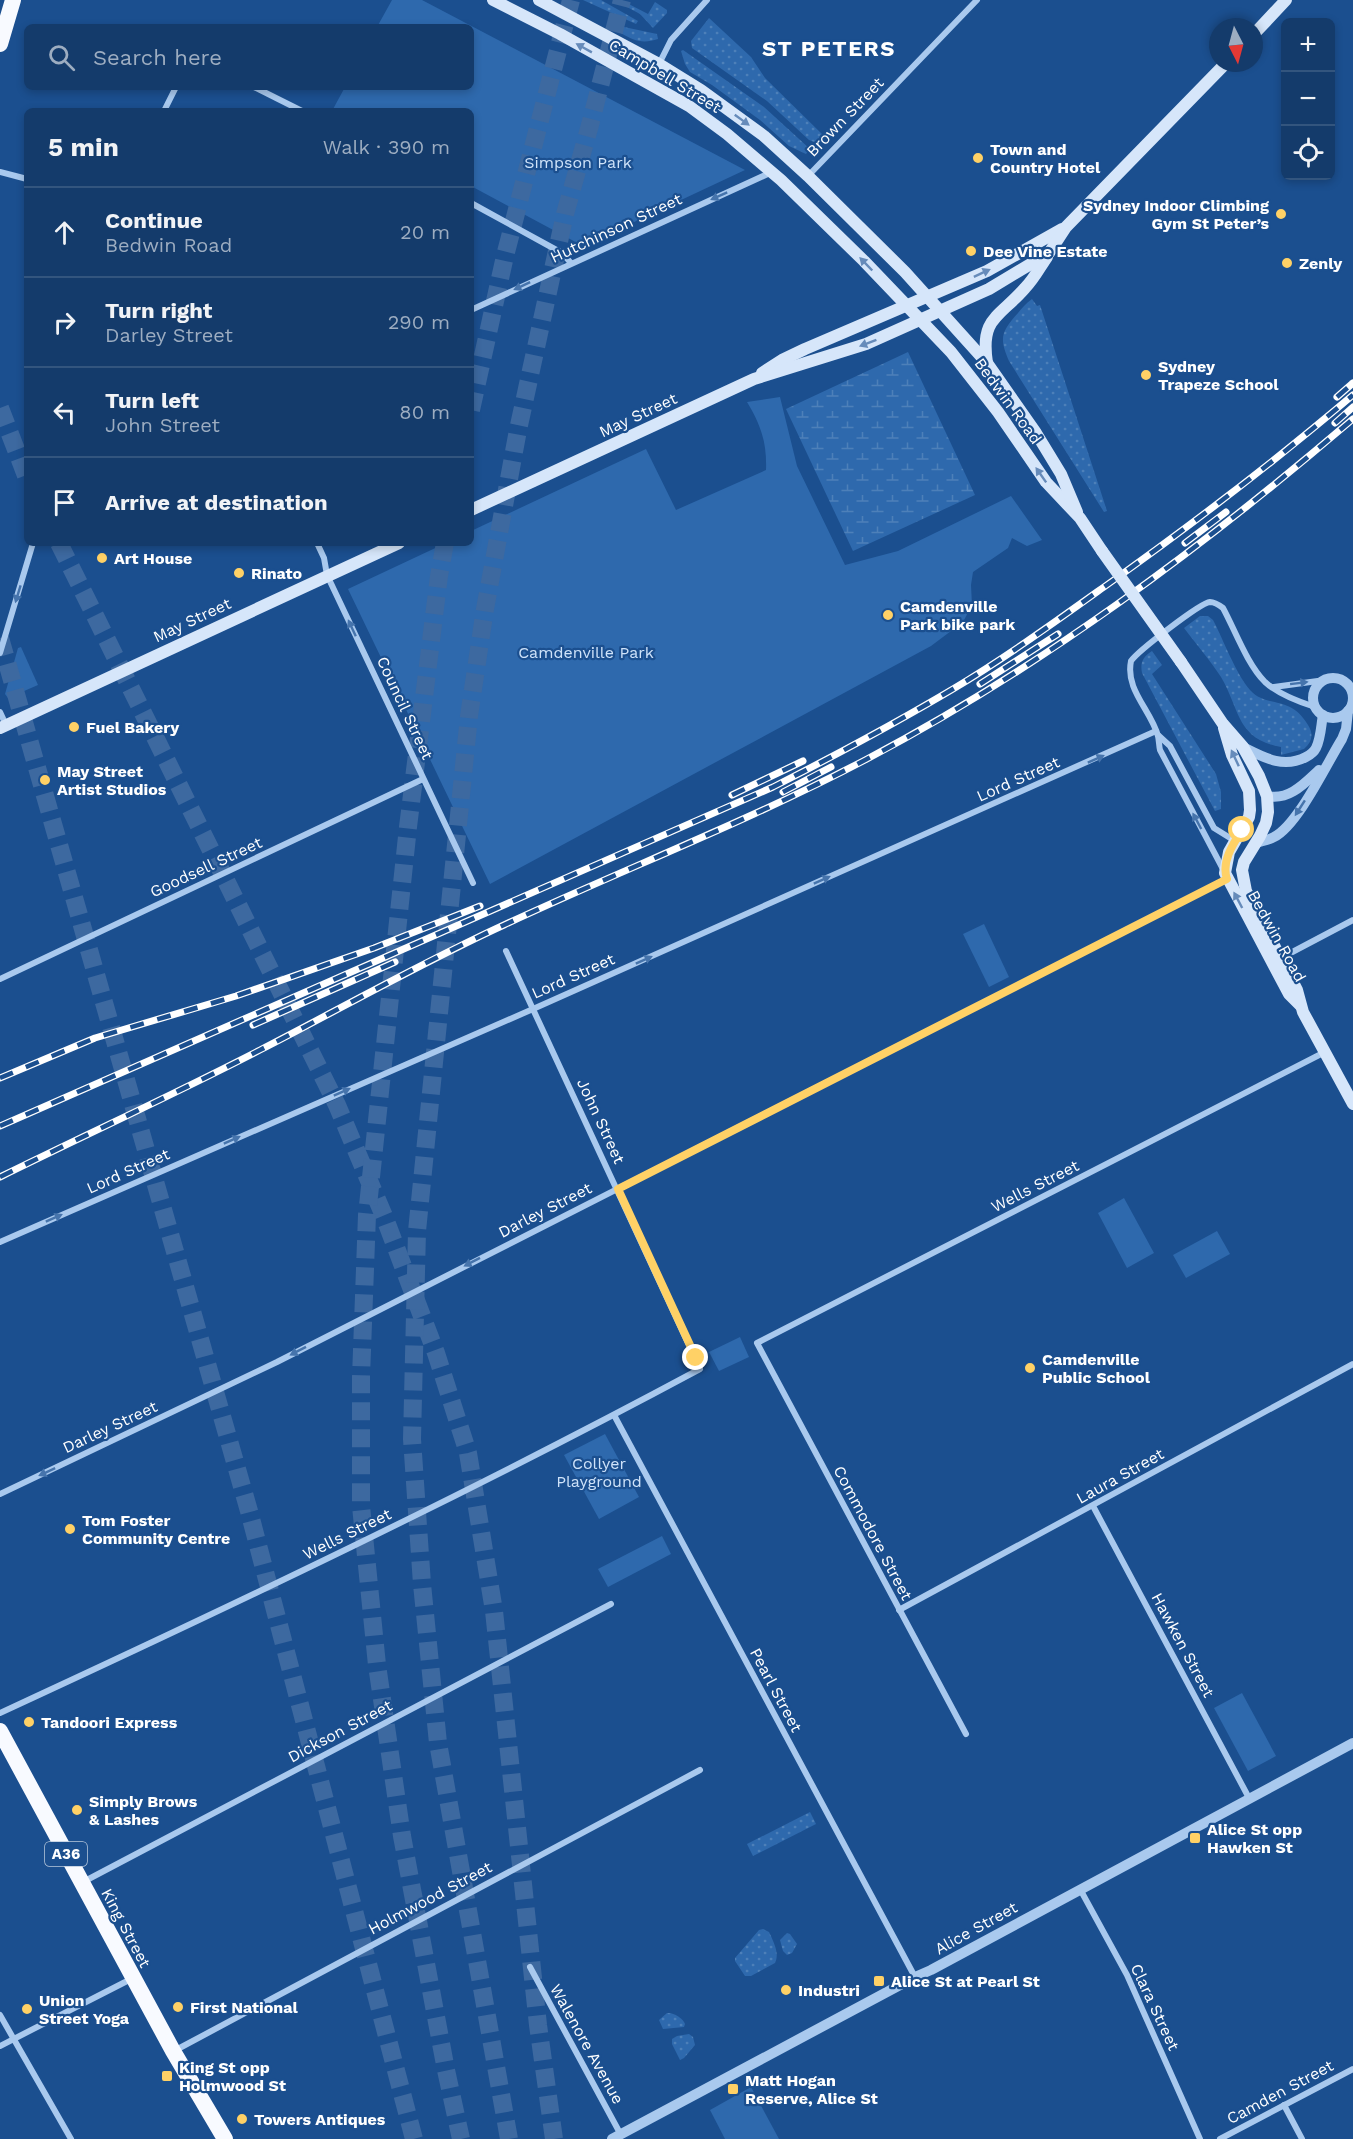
<!DOCTYPE html>
<html lang="en">
<head>
<meta charset="utf-8">
<style>
  :root { --surface:#143b6b; --page:#1d4271; --text:#f1f3f6; --muted:#9dadc1; --line:#33557e }
  body { margin:0; font-family:"Work Sans",sans-serif; background:var(--page); color:var(--text) }
  .controls { position:absolute; right:18px; top:18px; display:grid; overflow:hidden; border-radius:9px; box-shadow:0 3px 9px #0003 }
  .controls button { width:54px; height:54px; display:grid; place-items:center; padding:0; border:0; border-bottom:2px solid var(--line); background:var(--surface); color:var(--text); font:30px sans-serif }
  .compass { position:absolute; left:1209px; top:18px; width:54px; height:54px; border-radius:50%; background:var(--surface); box-shadow:0 3px 9px #0003; rotate:174deg }
  .stop { position:absolute; width:18px; height:18px; margin:-14px; border:4px solid #ffd166; border-radius:50%; background:#fff }
  .stop.end { background:#ffd166; border-color:#fff; box-shadow:0 2px 6px #0008 }
  .list { margin:0; padding:0; list-style:none }
  h2 { display:flex; justify-content:space-between; align-items:center; height:78px; margin:0; padding:0 24px; font-size:26px }
  h2 small { font-size:20px; font-weight:400; color:var(--muted) }
  .list li { display:grid; grid-template-columns:39px 1fr auto; gap:18px; align-items:center; box-sizing:border-box; height:90px; padding:0 24px; border-top:2px solid var(--line) }
  .list b { display:block; font-size:22px; white-space:nowrap }
  .list p { margin:0; font-size:20px; white-space:nowrap; color:var(--muted) }
  .list em { font-size:20px; font-style:normal; color:var(--muted) }
  .icon { flex:none; width:33px; height:33px; fill:none; stroke:currentColor; stroke-width:2; stroke-linecap:round; stroke-linejoin:round }
  .map { position:relative; flex:none; width:1353px; height:2139px; overflow:hidden }
  .search { position:absolute; background:var(--surface); box-shadow:0 3px 9px #0003; left:24px; top:24px; width:450px; height:66px; display:flex; align-items:center; gap:15px; box-sizing:border-box; padding:0 21px; border-radius:9px; color:var(--muted); font-size:22px }
  .panel { position:absolute; background:var(--surface); box-shadow:0 3px 9px #0003; left:24px; top:108px; width:450px; height:438px; border-radius:9px }
  .map>svg:first-child { display:block }
  .grass { fill:url(#grass-dots) }
  .wetland { fill:url(#wetland-marsh) }
  .park { fill:#2e69ad }
  .lines { fill:none; stroke-linecap:round; stroke-linejoin:round }
  .motorway-tunnel { stroke:#3d69a0; stroke-width:18; stroke-dasharray:18 9; stroke-linecap:butt }
  .minor { stroke:#a9c9ee; stroke-width:6 }
  .tertiary { stroke:#a9c9ee; stroke-width:10 }
  .secondary { stroke:#d6e6fa; stroke-width:12 }
  .trunk { stroke:#f8faff; stroke-width:16 }
  .rail-casing { stroke:#fff; stroke-width:7 }
  .rail { stroke:#1b4f8f; stroke-width:4.5; stroke-dasharray:14; stroke-linecap:butt }
  .secondary-bridge { stroke:#d6e6fa; stroke-width:12 }
  .oneway { fill:#668bba }
  .oneway2 { fill:#4674ac }
  .route { stroke:#ffd166; stroke-width:8 }
  .poi-dot { fill:#ffd166; stroke:#1b4f8f; stroke-width:2 }
  .labels { text-anchor:middle; dominant-baseline:central; stroke-width:4.5; stroke-linejoin:round; paint-order:stroke }
  .shield { fill:#1b4f8f; stroke:#bbcadd; stroke-width:1.5 }
  .shield-label { font-size:15px; font-weight:bold; fill:#fff }
  .street-label { font-size:16px; fill:#fff; stroke:#1b4f8f }
  .poi-label { font-size:16px; font-weight:bold; fill:#fff; stroke:#1b4f8f; text-anchor:start }
  .park-label { font-size:16px; fill:#cfe3fa; stroke:#1b4f8f }
  .district-label { font-size:22px; font-weight:bold; letter-spacing:1.5px; fill:#fff; stroke:#1b4f8f }
</style>
</head>
<body>
<div class="map">
<svg width="1353" height="2139" viewBox="0 0 1353 2139">
  <defs>
    <pattern id="grass-dots" width="8" height="8" patternUnits="userSpaceOnUse" patternTransform="scale(1.5)"><rect width="8" height="8" fill="#2e69ad"/><path d="M2 2h.1M6 6h.1" fill="none" stroke="#4d80b9" stroke-width="1.8" stroke-linecap="round"/></pattern>
    <pattern id="wetland-marsh" width="20" height="14" patternUnits="userSpaceOnUse" patternTransform="scale(1.5)"><rect width="20" height="14" fill="#2e69ad"/><path d="M1 5h8M5 5V1M11 12h8M15 12V8" fill="none" stroke="#4d80b9"/></pattern>
  </defs>
  <rect width="100%" height="100%" fill="#1b4f8f"/>
  <g class="grass">
    <polygon points="583,0 601,0 638,21 636,24"/>
    <polygon points="614,0 621,0 648,14 655,2 667,10 667,13 653,28 640,14"/>
    <polygon points="709,18 751,57 765,78 825,137 817,143 809,140 767,101 692,48 691,41"/>
    <path d="M624,27L657,34L658,39C643,44 634,41 621,33Z"/>
    <polygon points="683,50 764,107 810,149 806,154 789,146 760,120 712,85 690,72 685,64 681,51"/>
    <path d="M1032,299L1037,306L1040,305L1107,511L1104,512L1009,361C999,338 1001,332 1018,313C1022,308 1026,303 1032,299Z"/>
    <path d="M1200,616H1208L1213,620C1224,641 1235,672 1250,690C1267,709 1290,694 1308,725C1314,734 1312,742 1304,749L1281,755V747C1236,739 1240,709 1221,677C1210,660 1196,644 1184,628Z"/>
    <path d="M1152,651L1162,665L1152,674L1216,774L1221,792V809L1215,811L1142,673C1140,662 1143,657 1152,651Z"/>
    <polygon points="810,1812 816,1824 753,1856 747,1844"/>
    <path d="M763,1929L769,1932C773,1941 780,1953 775,1963L751,1976H745L735,1961V1958L759,1930Z"/>
    <polygon points="787,1933 790,1934 797,1944 792,1953 787,1955 783,1951 780,1940"/>
    <path d="M667,2013C673,2012 683,2018 685,2024L684,2027L663,2029L659,2020Z"/>
    <polygon points="689,2034 693,2037 695,2045 684,2058 680,2060 672,2044 672,2039 677,2036"/>
  </g>
  <polygon class="wetland" points="908,352 975,495 853,551 786,409"/>
  <g class="park">
    <polygon points="392,0 422,0 745,170 583,246 471,186 471,111 332,111 345,87 471,87 471,27 377,27"/>
    <path d="M780,397L797,466L845,565L898,551L1011,496L1042,540L1027,546L1012,538L1008,548L973,572L971,585L972,605L963,622L931,646L490,884L348,589L446,543H471V531L646,449L676,510L766,470C767,443 761,425 747,402Z"/>
    <polygon points="21,647 38,685 8,698 5,694 18,648"/>
    <polygon points="984,924 1009,977 989,987 963,934"/>
    <polygon points="1124,1198 1154,1253 1127,1268 1098,1213"/>
    <polygon points="1217,1231 1230,1254 1186,1278 1173,1255"/>
    <polygon points="740,1337 749,1357 719,1371 709,1352"/>
    <polygon points="605,1434 639,1497 599,1519 564,1455"/>
    <polygon points="662,1536 671,1554 608,1587 598,1569"/>
    <polygon points="1242,1693 1276,1756 1248,1771 1214,1708"/>
    <polygon points="751,2087 779,2139 725,2139 710,2110"/>
  </g>
  <g class="lines">
    <g class="motorway-tunnel">
      <polyline points="0,408 27,478"/>
      <polyline points="471,410 505,256 571,0"/>
      <polyline points="59,543 337,1105 384,1216 436,1353 468,1453 494,1611 538,2025 554,2139"/>
      <polyline points="445,543 439,576 408,827 367,1215 361,1377 361,1506 377,1665 402,1836 446,2070 461,2139"/>
      <polyline points="0,638 249,1511 414,2139"/>
      <polyline points="509,2139 438,1743 422,1584 412,1439 417,1231 469,716 485,609 518,430 565,214 590,125 622,0"/>
    </g>
    <g class="minor">
      <polyline points="659,64 671,40 707,0"/>
      <polyline points="254,87 302,111"/>
      <polyline points="164,111 176,87"/>
      <polyline points="0,172 27,179"/>
      <polyline points="808,176 977,0"/>
      <polyline points="471,203 562,253 571,263"/>
      <polyline points="471,310 772,172"/>
      <polyline points="317,543 324,558 327,575 473,883"/>
      <polyline points="0,653 33,543"/>
      <polyline points="1274,687 1325,680"/>
      <polyline points="0,712 6,725"/>
      <polyline points="1158,735 1170,746 1214,828 1235,841"/>
      <path d="M1224,871L1160,750C1159,746 1159,740 1158,736C1151,710 1125,690 1131,661C1138,651 1200,603 1210,602C1215,602 1219,605 1223,608C1235,630 1247,664 1265,682C1278,694 1299,702 1315,707"/>
      <polyline points="1281,958 1353,920"/>
      <polyline points="0,979 423,779"/>
      <polyline points="0,1242 533,1009 1156,731"/>
      <polyline points="614,1415 915,1977"/>
      <polyline points="0,1494 277,1362 1227,879"/>
      <polyline points="1093,1506 1249,1798"/>
      <polyline points="899,1610 1353,1364"/>
      <path d="M0,1713C236,1604 471,1492 700,1369L506,951"/>
      <polyline points="966,1734 757,1343 1325,1052"/>
      <polyline points="83,1882 611,1604"/>
      <polyline points="1080,1889 1127,1975 1200,2139"/>
      <polyline points="530,1967 621,2135"/>
      <polyline points="0,2015 71,2139"/>
      <polyline points="0,2046 133,1978"/>
      <polyline points="174,2051 700,1770"/>
      <polyline points="1284,2105 1302,2139"/>
      <polyline points="1220,2139 1353,2069"/>
    </g>
    <g class="tertiary">
      <circle cx="1333" cy="698" r="20"/>
      <path d="M1243,747C1263,757 1283,769 1306,757C1310,755 1314,752 1316,748C1321,738 1321,725 1323,715"/>
      <path d="M1267,796C1289,801 1305,783 1319,770"/>
      <path d="M1256,843C1262,841 1269,840 1274,837C1298,825 1327,763 1342,739L1346,729L1348,711"/>
      <polyline points="612,2139 915,1977 931,1970 1353,1743"/>
    </g>
    <g class="secondary">
      <polyline points="493,0 560,34 689,106 727,134 781,180 864,261 951,352 998,412 1046,482 1080,518 1102,551"/>
      <polyline points="539,0 659,64 701,90 764,136 808,176 905,272 987,363 1036,433 1061,474 1077,512"/>
      <polyline points="1254,34 1286,0"/>
      <path d="M987,363C980,317 999,318 1025,288C1034,279 1040,267 1047,257"/>
      <polyline points="762,373 782,360 805,349 987,271 1062,229"/>
      <polyline points="471,510 754,379 866,344 989,289 1049,253 1066,227 1226,63"/>
      <polyline points="1181,662 1223,724 1243,747 1259,776 1267,796 1268,812 1266,823 1260,836 1244,862 1242,870 1246,891 1297,990 1303,1012 1353,1104"/>
      <polyline points="0,728 399,543"/>
      <polyline points="1224,728 1232,755 1249,791 1250,810 1249,817 1229,852 1225,873 1289,994 1300,1005"/>
    </g>
    <g class="trunk">
      <polyline points="0,44 13,0"/>
      <polyline points="0,1731 173,2051 225,2139"/>
    </g>
    <g class="rail-casing">
      <g id="rail">
        <polyline points="1337,397 1353,383"/>
        <polyline points="1335,423 1353,407"/>
        <polyline points="1185,543 1226,512"/>
        <polyline points="980,684 1058,634"/>
        <polyline points="783,792 831,767"/>
        <polyline points="732,795 803,761"/>
        <polyline points="253,1025 395,962"/>
        <polyline points="0,1078 95,1038 236,996 374,948 480,906"/>
        <path d="M0,1126L773,787C834,756 894,724 953,689C1005,658 1055,622 1104,587C1190,526 1273,463 1353,395"/>
        <path d="M0,1177C87,1134 175,1094 260,1050C342,1008 421,963 504,925C624,869 749,821 867,759C1042,667 1203,547 1353,419"/>
      </g>
    </g>
    <use href="#rail" class="rail"/>
    <polyline class="secondary-bridge" points="1102,551 1181,662"/>
  </g>
  <defs><path id="oneway-solid" d="M-6-.8H1V-3.2L6.5 0L1 3.2V.8H-6Z" transform="scale(1.5)"/></defs>
  <g class="oneway">
    <use href="#oneway-solid" transform="translate(584 48) rotate(-151)"/>
    <use href="#oneway-solid" transform="translate(742 120) rotate(36)"/>
    <use href="#oneway-solid" transform="translate(866 264) rotate(-134)"/>
    <use href="#oneway-solid" transform="translate(982 273) rotate(-25)"/>
    <use href="#oneway-solid" transform="translate(868 343) rotate(159)"/>
    <use href="#oneway-solid" transform="translate(1041 475) rotate(-125)"/>
    <use href="#oneway-solid" transform="translate(1235 758) rotate(-115)"/>
    <use href="#oneway-solid" transform="translate(1238 900) rotate(-118)"/>
  </g>
  <g class="oneway2">
    <use href="#oneway-solid" transform="translate(719 196) rotate(156)"/>
    <use href="#oneway-solid" transform="translate(522 286) rotate(155)"/>
    <use href="#oneway-solid" transform="translate(18 594) rotate(107)"/>
    <use href="#oneway-solid" transform="translate(352 628) rotate(-115)"/>
    <use href="#oneway-solid" transform="translate(1299 683) rotate(-7)"/>
    <use href="#oneway-solid" transform="translate(1096 759) rotate(-24)"/>
    <use href="#oneway-solid" transform="translate(1300 808) rotate(123)"/>
    <use href="#oneway-solid" transform="translate(1197 821) rotate(-118)"/>
    <use href="#oneway-solid" transform="translate(822 880) rotate(-24)"/>
    <use href="#oneway-solid" transform="translate(644 960) rotate(-24)"/>
    <use href="#oneway-solid" transform="translate(342 1092) rotate(-24)"/>
    <use href="#oneway-solid" transform="translate(232 1140) rotate(-24)"/>
    <use href="#oneway-solid" transform="translate(54 1218) rotate(-24)"/>
    <use href="#oneway-solid" transform="translate(472 1262) rotate(153)"/>
    <use href="#oneway-solid" transform="translate(298 1351) rotate(153)"/>
    <use href="#oneway-solid" transform="translate(47 1472) rotate(155)"/>
  </g>
  <g class="lines">
    <path class="route" d="M696,1358L618,1189L1227,879C1221,862 1233,844 1242,830"/>
  </g>
  <g class="poi-dot">
    <circle cx="978" cy="158" r="6"/>
    <circle cx="1281" cy="214" r="6"/>
    <circle cx="971" cy="251" r="6"/>
    <circle cx="1287" cy="263" r="6"/>
    <circle cx="1146" cy="375" r="6"/>
    <circle cx="102" cy="558" r="6"/>
    <circle cx="239" cy="573" r="6"/>
    <circle cx="888" cy="615" r="6"/>
    <circle cx="74" cy="727" r="6"/>
    <circle cx="45" cy="780" r="6"/>
    <circle cx="1030" cy="1368" r="6"/>
    <circle cx="70" cy="1529" r="6"/>
    <circle cx="29" cy="1722" r="6"/>
    <circle cx="77" cy="1810" r="6"/>
    <rect x="1189" y="1832" width="12" height="12" rx="3"/>
    <rect x="873" y="1975" width="12" height="12" rx="3"/>
    <circle cx="786" cy="1990" r="6"/>
    <circle cx="178" cy="2007" r="6"/>
    <circle cx="27" cy="2009" r="6"/>
    <rect x="161" y="2070" width="12" height="12" rx="3"/>
    <rect x="727" y="2083" width="12" height="12" rx="3"/>
    <circle cx="242" cy="2119" r="6"/>
  </g>
  <g class="labels">
    <rect class="shield" x="45" y="1842" width="42" height="24" rx="4.5"/>
    <g class="shield-label">
      <text x="66" y="1854">A36</text>
    </g>
    <g class="street-label">
      <text transform="translate(665 76) rotate(31)">Campbell Street</text>
      <text transform="translate(845 117) rotate(-46)">Brown Street</text>
      <text transform="translate(616 228) rotate(-25)">Hutchinson Street</text>
      <text transform="translate(1008 401) rotate(54)">Bedwin Road</text>
      <text transform="translate(638 415) rotate(-25)">May Street</text>
      <text transform="translate(192 620) rotate(-25)">May Street</text>
      <text transform="translate(405 708) rotate(65)">Council Street</text>
      <text transform="translate(1018 779) rotate(-24)">Lord Street</text>
      <text transform="translate(206 867) rotate(-25)">Goodsell Street</text>
      <text transform="translate(1277 936) rotate(61)">Bedwin Road</text>
      <text transform="translate(573 976) rotate(-24)">Lord Street</text>
      <text transform="translate(601 1121) rotate(65)">John Street</text>
      <text transform="translate(128 1171) rotate(-24)">Lord Street</text>
      <text transform="translate(1035 1186) rotate(-27)">Wells Street</text>
      <text transform="translate(545 1210) rotate(-27)">Darley Street</text>
      <text transform="translate(110 1427) rotate(-25)">Darley Street</text>
      <text transform="translate(1120 1476) rotate(-29)">Laura Street</text>
      <text transform="translate(873 1533) rotate(62)">Commodore Street</text>
      <text transform="translate(347 1534) rotate(-26)">Wells Street</text>
      <text transform="translate(1183 1645) rotate(62)">Hawken Street</text>
      <text transform="translate(776 1690) rotate(62)">Pearl Street</text>
      <text transform="translate(340 1731) rotate(-28)">Dickson Street</text>
      <text transform="translate(430 1898) rotate(-28)">Holmwood Street</text>
      <text transform="translate(126 1928) rotate(62)">King Street</text>
      <text transform="translate(976 1928) rotate(-29)">Alice Street</text>
      <text transform="translate(1155 2007) rotate(65)">Clara Street</text>
      <text transform="translate(587 2044) rotate(61)">Walenore Avenue</text>
      <text transform="translate(1280 2092) rotate(-28)">Camden Street</text>
    </g>
    <g class="poi-label">
      <text x="990" y="149">Town and<tspan x="990" dy="18">Country Hotel</tspan></text>
      <text x="1269" y="205" text-anchor="end">Sydney Indoor Climbing<tspan x="1269" dy="18">Gym St Peter’s</tspan></text>
      <text x="983" y="251">Dee Vine Estate</text>
      <text x="1299" y="263">Zenly</text>
      <text x="1158" y="366">Sydney<tspan x="1158" dy="18">Trapeze School</tspan></text>
      <text x="114" y="558">Art House</text>
      <text x="251" y="573">Rinato</text>
      <text x="900" y="606">Camdenville<tspan x="900" dy="18">Park bike park</tspan></text>
      <text x="86" y="727">Fuel Bakery</text>
      <text x="57" y="771">May Street<tspan x="57" dy="18">Artist Studios</tspan></text>
      <text x="1042" y="1359">Camdenville<tspan x="1042" dy="18">Public School</tspan></text>
      <text x="82" y="1520">Tom Foster<tspan x="82" dy="18">Community Centre</tspan></text>
      <text x="41" y="1722">Tandoori Express</text>
      <text x="89" y="1801">Simply Brows<tspan x="89" dy="18">&amp; Lashes</tspan></text>
      <text x="1207" y="1829">Alice St opp<tspan x="1207" dy="18">Hawken St</tspan></text>
      <text x="891" y="1981">Alice St at Pearl St</text>
      <text x="798" y="1990">Industri</text>
      <text x="39" y="2000">Union<tspan x="39" dy="18">Street Yoga</tspan></text>
      <text x="190" y="2007">First National</text>
      <text x="179" y="2067">King St opp<tspan x="179" dy="18">Holmwood St</tspan></text>
      <text x="745" y="2080">Matt Hogan<tspan x="745" dy="18">Reserve, Alice St</tspan></text>
      <text x="254" y="2119">Towers Antiques</text>
    </g>
    <g class="park-label">
      <text x="578" y="162">Simpson Park</text>
      <text x="586" y="652">Camdenville Park</text>
      <text x="599" y="1463">Collyer<tspan x="599" dy="18">Playground</tspan></text>
    </g>
    <g class="district-label">
      <text x="829" y="48">ST PETERS</text>
    </g>
  </g>
</svg>
<div class="controls">
<button>+</button>
<button>−</button>
<button><svg class="icon" aria-label="locate" viewBox="0 0 24 24"><circle cx="12" cy="12" r="6"/><path d="M12 2v4M12 18v4M2 12h4M18 12h4"/></svg></button>
</div>
<svg class="compass" viewBox="-18 -18 36 36"><path d="M0-13l5 13h-10z" fill="#e53935"/><path d="M0 13l5-13h-10z" fill="#9dadc1"/></svg>
<div class="stop" style="left:1242px;top:830px"></div>
<div class="stop end" style="left:696px;top:1358px"></div>
<div class="search"><svg class="icon" aria-label="search" viewBox="0 0 24 24"><circle cx="10" cy="10" r="6"/><path d="M15 15l6 6"/></svg>Search here</div>
<section class="panel">
<h2>5 min<small>Walk · 390 m</small></h2>
<ul class="list">
<li><svg class="icon" aria-label="ahead" viewBox="0 0 24 24"><path d="M12 20V5M6 11l6-6 6 6"/></svg><div><b>Continue</b><p>Bedwin Road</p></div><em>20 m</em></li>
<li><svg class="icon" aria-label="right" viewBox="0 0 24 24"><path d="M7 20v-9h11M14 6l5 5-5 5"/></svg><div><b>Turn right</b><p>Darley Street</p></div><em>290 m</em></li>
<li><svg class="icon" aria-label="left" viewBox="0 0 24 24"><path d="M17 20v-9H6M10 6l-5 5 5 5"/></svg><div><b>Turn left</b><p>John Street</p></div><em>80 m</em></li>
<li><svg class="icon" aria-label="arrive" viewBox="0 0 24 24"><path d="M6 21V4h12l-3 4 3 4H6"/></svg><div><b>Arrive at destination</b></div></li>
</ul>
</section>
</div>
</body>
</html>
